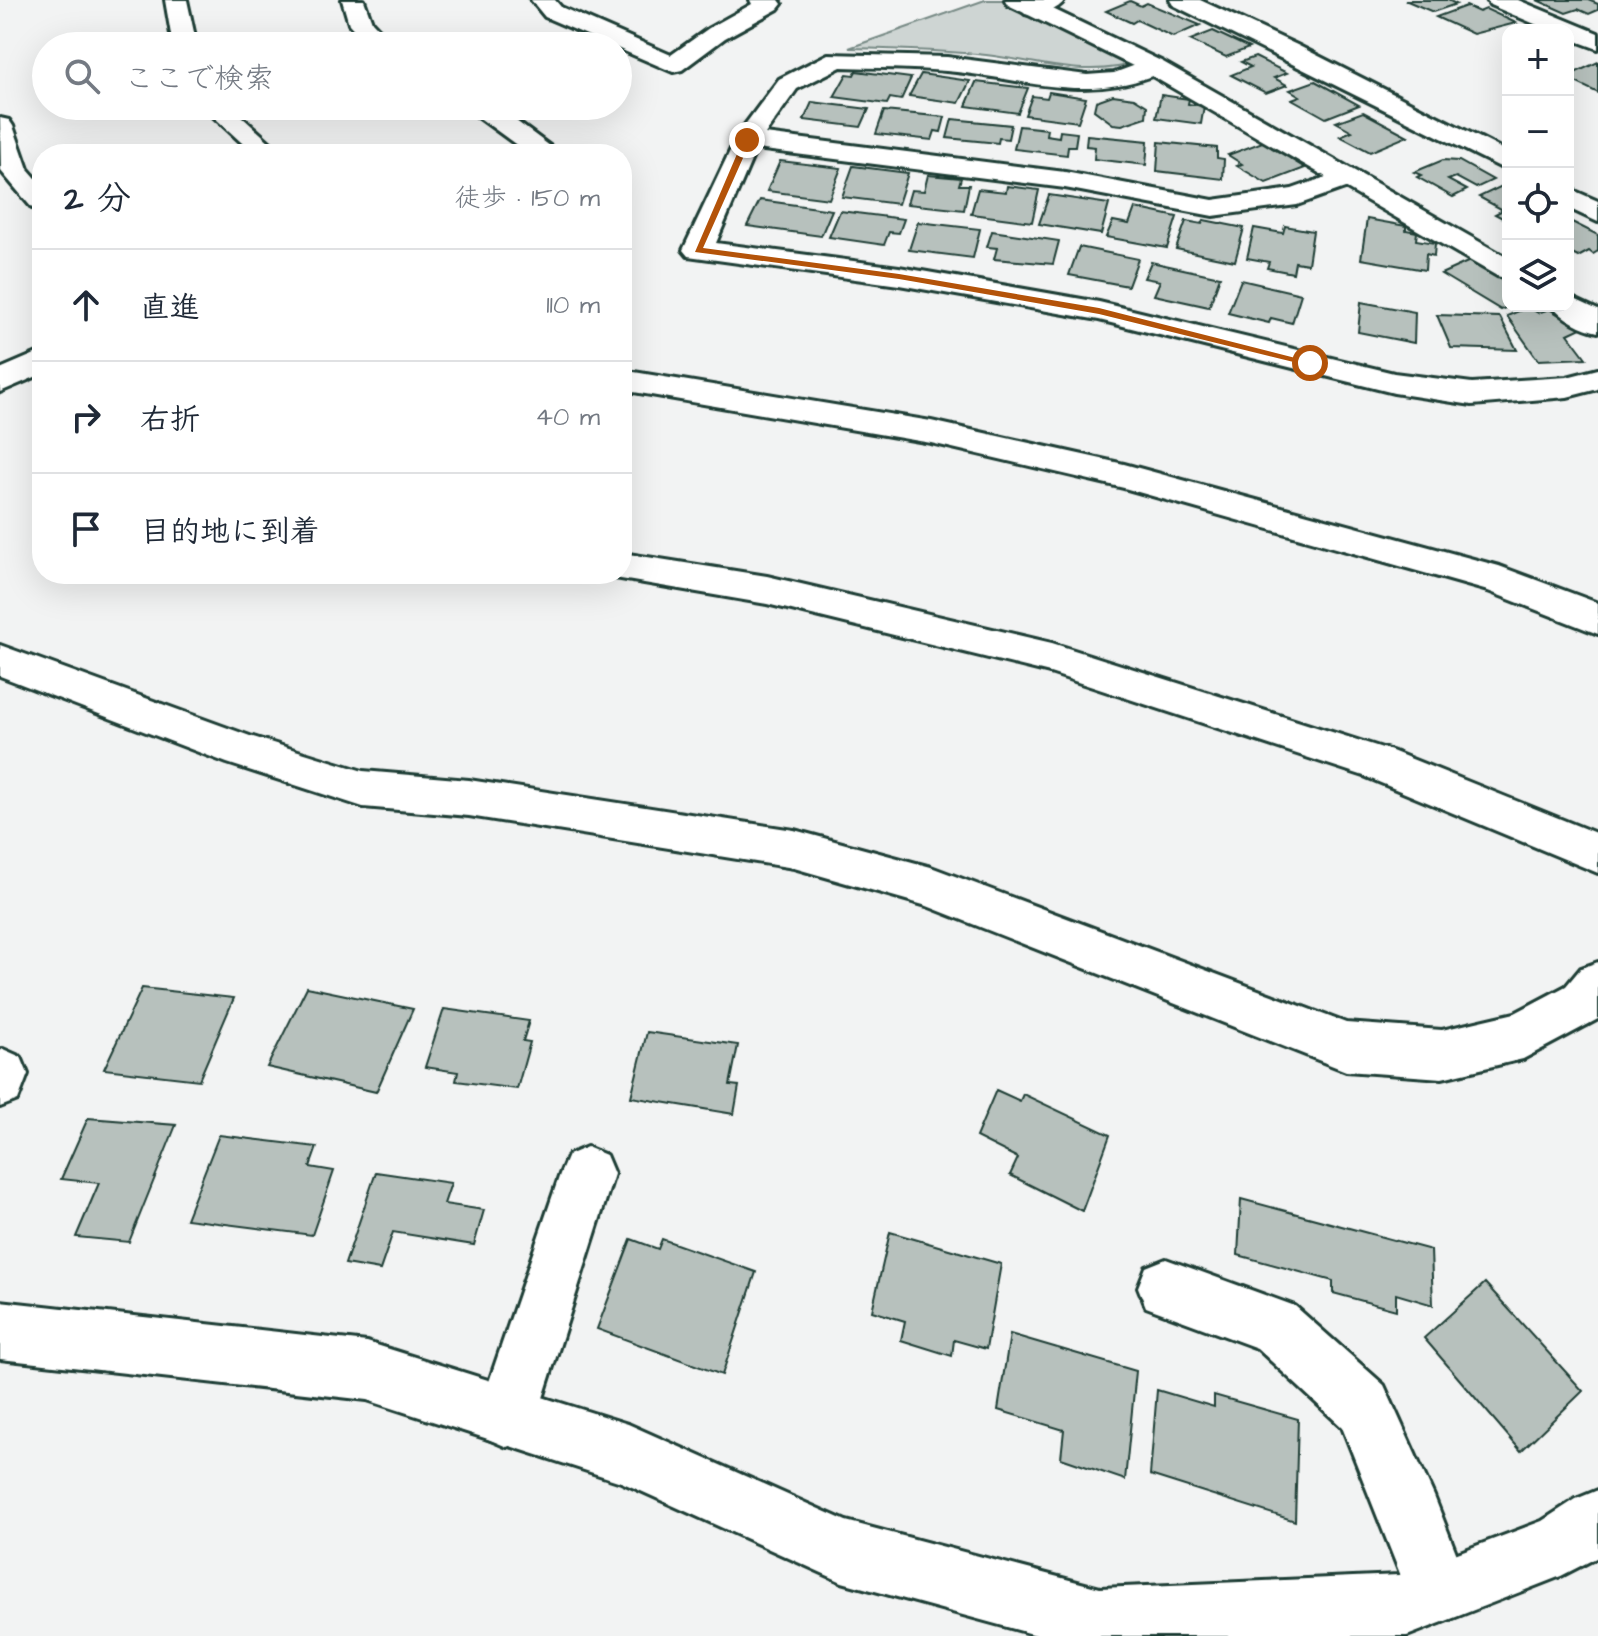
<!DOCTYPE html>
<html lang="ja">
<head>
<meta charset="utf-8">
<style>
  :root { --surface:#fff; --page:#f2f2f3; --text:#1f2937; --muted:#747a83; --line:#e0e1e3 }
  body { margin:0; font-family:"Architects Daughter","Klee One",sans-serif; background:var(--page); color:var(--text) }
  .controls { position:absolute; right:24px; top:24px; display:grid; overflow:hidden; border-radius:16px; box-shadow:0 8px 32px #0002 }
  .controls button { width:72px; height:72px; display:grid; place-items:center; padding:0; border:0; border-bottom:2px solid var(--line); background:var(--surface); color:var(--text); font:40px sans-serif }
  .stop { position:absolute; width:24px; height:24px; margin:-18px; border:6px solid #b45309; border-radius:50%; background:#fff }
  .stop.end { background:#b45309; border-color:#fff; box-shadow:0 2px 8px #0008 }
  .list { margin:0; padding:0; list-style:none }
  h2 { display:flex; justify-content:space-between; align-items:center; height:104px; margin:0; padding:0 32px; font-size:34px }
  h2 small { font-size:26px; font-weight:400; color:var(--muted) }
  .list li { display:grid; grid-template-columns:52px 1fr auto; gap:24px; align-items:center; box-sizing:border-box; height:112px; padding:0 32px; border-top:2px solid var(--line) }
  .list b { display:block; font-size:30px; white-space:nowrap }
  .list em { font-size:26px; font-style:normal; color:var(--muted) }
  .icon { flex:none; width:44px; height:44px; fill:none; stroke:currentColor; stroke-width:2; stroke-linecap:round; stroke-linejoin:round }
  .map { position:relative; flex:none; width:1598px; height:1636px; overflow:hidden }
  .search { position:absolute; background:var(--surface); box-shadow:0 8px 32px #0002; left:32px; top:32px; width:600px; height:88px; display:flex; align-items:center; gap:20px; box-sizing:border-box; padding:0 28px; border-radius:44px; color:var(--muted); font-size:30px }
  .panel { position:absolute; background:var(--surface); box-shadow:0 8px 32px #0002; left:32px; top:144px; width:600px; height:440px; border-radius:32px }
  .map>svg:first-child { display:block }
  .green { fill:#ced5d3; stroke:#768984; stroke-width:2 }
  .building { fill:#b7c1bd; stroke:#1f3d34; stroke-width:2 }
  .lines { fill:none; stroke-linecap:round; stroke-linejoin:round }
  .street-casing { stroke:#1f3d34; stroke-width:6 }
  .secondary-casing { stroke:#1f3d34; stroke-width:6 }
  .street { fill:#fff; fill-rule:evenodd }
  .secondary { fill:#fff; fill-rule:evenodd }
  .route { fill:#b45309 }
</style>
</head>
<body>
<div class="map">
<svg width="1598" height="1636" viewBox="0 0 1598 1636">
  <rect width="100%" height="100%" fill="#f2f3f3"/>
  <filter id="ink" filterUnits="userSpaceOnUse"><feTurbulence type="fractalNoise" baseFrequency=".0125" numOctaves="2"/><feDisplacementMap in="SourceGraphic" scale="16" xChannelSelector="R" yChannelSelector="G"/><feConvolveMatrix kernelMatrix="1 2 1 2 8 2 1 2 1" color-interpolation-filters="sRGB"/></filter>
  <g filter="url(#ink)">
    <path class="green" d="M985,0H1006L1139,62C1086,79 1039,61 986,55C940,50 895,49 849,48Z"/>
    <g class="building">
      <polygon points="1405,0 1448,0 1456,4 1433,12"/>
      <polygon points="1537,0 1588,0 1598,4 1598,10 1589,14 1578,9 1566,13"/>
      <polygon points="1130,1 1141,6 1147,3 1200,25 1173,37 1137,20 1132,23 1106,11"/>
      <polygon points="1466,6 1479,12 1486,9 1516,23 1473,34 1436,17"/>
      <polygon points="1213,31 1249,48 1226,57 1190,40"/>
      <polygon points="1255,57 1287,73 1274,78 1287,85 1266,93 1231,75 1251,67 1241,62"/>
      <polygon points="1598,62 1598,93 1571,80 1574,79 1568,76"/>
      <polygon points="856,71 911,78 901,100 890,98 887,104 834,97 847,74 854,75"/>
      <polygon points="921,74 970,81 959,103 909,96"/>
      <polygon points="1315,81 1359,105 1326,118 1292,99 1300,96 1290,90"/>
      <polygon points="976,82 1028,88 1018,113 966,106"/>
      <polygon points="1049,92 1086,98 1078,122 1025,115 1032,96 1047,98"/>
      <polygon points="1113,95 1134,98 1147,106 1146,117 1122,125 1113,124 1094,110 1096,101"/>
      <polygon points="1161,95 1189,99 1188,104 1204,106 1201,124 1156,118"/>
      <polygon points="812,102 869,109 861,127 804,120"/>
      <polygon points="884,111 945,117 941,132 935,131 932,140 876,134"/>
      <polygon points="1363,112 1408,136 1370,152 1340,136 1352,131 1336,122"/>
      <polygon points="952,119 1011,125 1008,139 999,138 998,143 947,138"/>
      <polygon points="1019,126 1047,129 1046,135 1059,137 1060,131 1077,133 1075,146 1068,146 1067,155 1014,149"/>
      <polygon points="1087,135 1148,141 1146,165 1094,159 1095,147 1086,146"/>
      <polygon points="1265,141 1295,159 1292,160 1305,168 1266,183 1237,166 1242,164 1228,155"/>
      <polygon points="1159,142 1217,148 1217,158 1224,159 1223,179 1157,171"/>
      <polygon points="1443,160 1459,161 1493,180 1476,188 1456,177 1448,180 1467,190 1453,197 1417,177 1421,175 1414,172"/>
      <polygon points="780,161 841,168 829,199 767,191"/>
      <polygon points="853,166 908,173 898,204 842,197"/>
      <polygon points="928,175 961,178 959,185 969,185 964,210 907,204 911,190 924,191"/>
      <polygon points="1504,185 1508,187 1508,221 1495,214 1503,210 1479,197"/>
      <polygon points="1007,186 1039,190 1032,222 971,214 978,189 1006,192"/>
      <polygon points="1049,195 1109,204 1101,234 1039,224"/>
      <polygon points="760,200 832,210 821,236 747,226"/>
      <polygon points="1135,208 1177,217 1167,248 1106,237 1113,221 1129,224"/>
      <polygon points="840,211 904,219 899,233 889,232 884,245 829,237"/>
      <polygon points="1367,219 1406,226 1406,230 1417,232 1416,240 1435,243 1434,256 1426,254 1425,270 1361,259"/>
      <polygon points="1204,220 1244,228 1235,261 1176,249 1186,221 1202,224"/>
      <polygon points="1568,220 1598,235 1598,251 1593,254 1589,251 1578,257 1568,252"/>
      <polygon points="918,222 980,229 973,258 909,250"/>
      <polygon points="1285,226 1313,231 1308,264 1295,262 1293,273 1267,268 1269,262 1247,258 1254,228 1283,233"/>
      <polygon points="992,231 1059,241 1053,264 994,259 997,248 987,247"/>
      <polygon points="1079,247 1138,259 1128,286 1069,275"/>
      <polygon points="1470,261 1508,284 1509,306 1501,310 1441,274"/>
      <polygon points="1151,262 1220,277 1209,307 1154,295 1160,281 1144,278"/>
      <polygon points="1241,280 1301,294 1292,323 1271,318 1269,323 1228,313"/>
      <polygon points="1361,302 1415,312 1414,343 1358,332"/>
      <polygon points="1528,307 1538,313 1549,309 1581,328 1568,334 1586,358 1538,360 1507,316"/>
      <polygon points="1437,315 1500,317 1517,350 1451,348"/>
      <polygon points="307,987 413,1009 376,1092 267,1067"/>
      <polygon points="142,988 234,998 199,1080 104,1069"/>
      <polygon points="444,1009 529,1021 523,1041 530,1042 517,1089 456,1081 458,1072 425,1067"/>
      <polygon points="647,1032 738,1045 730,1085 739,1086 734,1114 631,1097"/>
      <polygon points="996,1090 1020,1101 1023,1094 1110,1135 1082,1211 1010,1175 1018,1158 976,1137"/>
      <polygon points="88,1118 176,1125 129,1242 76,1237 99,1183 61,1179"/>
      <polygon points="219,1135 317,1147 310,1167 334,1171 312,1235 186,1219"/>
      <polygon points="376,1172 451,1183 444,1204 484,1210 474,1245 393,1232 380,1270 345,1264"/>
      <polygon points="1241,1199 1431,1250 1433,1305 1396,1294 1396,1310 1333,1293 1333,1281 1238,1255"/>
      <polygon points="890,1232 1001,1264 986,1349 954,1340 952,1356 901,1340 905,1321 872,1311"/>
      <polygon points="631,1239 658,1249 662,1239 756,1272 722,1375 597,1329"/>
      <polygon points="1485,1283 1583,1391 1521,1451 1424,1338"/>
      <polygon points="1010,1334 1136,1371 1125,1480 1061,1458 1064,1430 998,1410"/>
      <polygon points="1157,1390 1214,1407 1214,1395 1298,1419 1295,1521 1150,1475"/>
    </g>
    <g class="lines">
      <g class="street-casing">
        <g id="street">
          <polygon points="165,0 187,0 197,46 173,46"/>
          <polygon points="342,0 364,0 372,22 395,46 369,46 349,24"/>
          <polygon points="531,0 555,0 561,7 671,55 709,28 752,4 750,0 779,0 782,4 778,9 725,38 682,70 673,72 545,17"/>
          <path d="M1005,0H1034L1163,62L1508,258V279L1497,276L1345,188L1297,205L1213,216L1065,188L756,149L716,243L899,267L1099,302L1394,373L1472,383L1567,377L1598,369V389L1567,397L1472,405L1394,393L1099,320L899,285L688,256L683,250L738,134L779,79L828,54L947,57L1087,75L1114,73L1133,66L1008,5ZM841,67C876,68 911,68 946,71C1020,77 1078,103 1152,76L1326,177L1292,189L1213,200L1065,172L765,134L797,89Z"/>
          <polygon points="1487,0 1518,0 1598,33 1598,49 1568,38 1568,30 1549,30 1490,5"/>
          <polygon points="202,106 230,106 283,154 254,154"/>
          <polygon points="463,106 496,106 558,152 529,154"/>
          <polygon points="0,118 9,120 13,126 28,169 42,185 42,210 32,208 1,171"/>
          <path d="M1568,296L1598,310V332C1583,329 1563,319 1553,306H1568Z"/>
          <polygon points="42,351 42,374 0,392 0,369"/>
          <polygon points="622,370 931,421 1124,464 1499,566 1598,603 1598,634 1488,591 1124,488 931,443 622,390"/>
          <polygon points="622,553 767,576 1052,643 1392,751 1598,834 1598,873 1364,776 1050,673 767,604 609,577 607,574 622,574"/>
          <polygon points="0,645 250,736 363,771 469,780 794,830 931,867 1346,1023 1442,1030 1515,1013 1566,986 1581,968 1598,962 1598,1019 1523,1059 1442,1078 1346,1071 927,906 794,868 469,816 363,807 227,763 0,676"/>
          <polygon points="3,1049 21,1057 28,1074 18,1100 0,1107 0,1051"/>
          <polygon points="587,1147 606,1155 614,1174 537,1417 528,1438 507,1447 486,1438 477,1417 560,1174 568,1155"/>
          <polygon points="1166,1259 1295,1306 1384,1385 1434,1496 1471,1591 1462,1614 1439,1623 1416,1614 1342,1427 1257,1348 1146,1307 1138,1287 1146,1267"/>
        </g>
      </g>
      <g class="secondary-casing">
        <g id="secondary">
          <path d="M1034,0H1065C1057,11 1038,17 1025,14L1021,9Z"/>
          <polygon points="1170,0 1200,0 1297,45 1508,152 1508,171 1173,5"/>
          <polygon points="1568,188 1598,201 1598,222 1568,208"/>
          <polygon points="0,1301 367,1342 628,1424 846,1521 1100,1588 1399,1575 1542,1521 1576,1499 1598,1490 1598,1557 1561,1576 1407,1636 1040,1636 842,1582 621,1482 367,1400 0,1359"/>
        </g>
      </g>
      <use href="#street" class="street"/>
      <use href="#secondary" class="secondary"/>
    </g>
  </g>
  <polygon class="route" points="747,138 751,140 703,248 899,274 1099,308 1315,363 1310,366 1099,314 899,279 695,252 743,140"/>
</svg>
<div class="controls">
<button>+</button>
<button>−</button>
<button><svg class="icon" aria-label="locate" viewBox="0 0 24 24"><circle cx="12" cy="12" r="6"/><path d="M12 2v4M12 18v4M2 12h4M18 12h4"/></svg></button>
<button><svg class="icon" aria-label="layers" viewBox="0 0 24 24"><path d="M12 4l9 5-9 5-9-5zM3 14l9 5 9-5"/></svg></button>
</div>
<div class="stop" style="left:1310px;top:363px"></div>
<div class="stop end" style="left:747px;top:140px"></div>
<div class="search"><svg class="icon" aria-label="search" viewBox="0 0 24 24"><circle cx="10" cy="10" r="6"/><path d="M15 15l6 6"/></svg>ここで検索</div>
<section class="panel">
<h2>2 分<small>徒歩 · 150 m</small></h2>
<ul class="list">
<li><svg class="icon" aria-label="ahead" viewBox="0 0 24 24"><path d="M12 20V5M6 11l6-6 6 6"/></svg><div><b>直進</b></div><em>110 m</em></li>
<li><svg class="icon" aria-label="right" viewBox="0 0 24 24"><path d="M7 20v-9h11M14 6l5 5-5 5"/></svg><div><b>右折</b></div><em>40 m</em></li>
<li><svg class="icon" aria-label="arrive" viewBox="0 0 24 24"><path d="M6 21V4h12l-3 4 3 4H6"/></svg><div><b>目的地に到着</b></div></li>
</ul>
</section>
</div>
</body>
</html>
